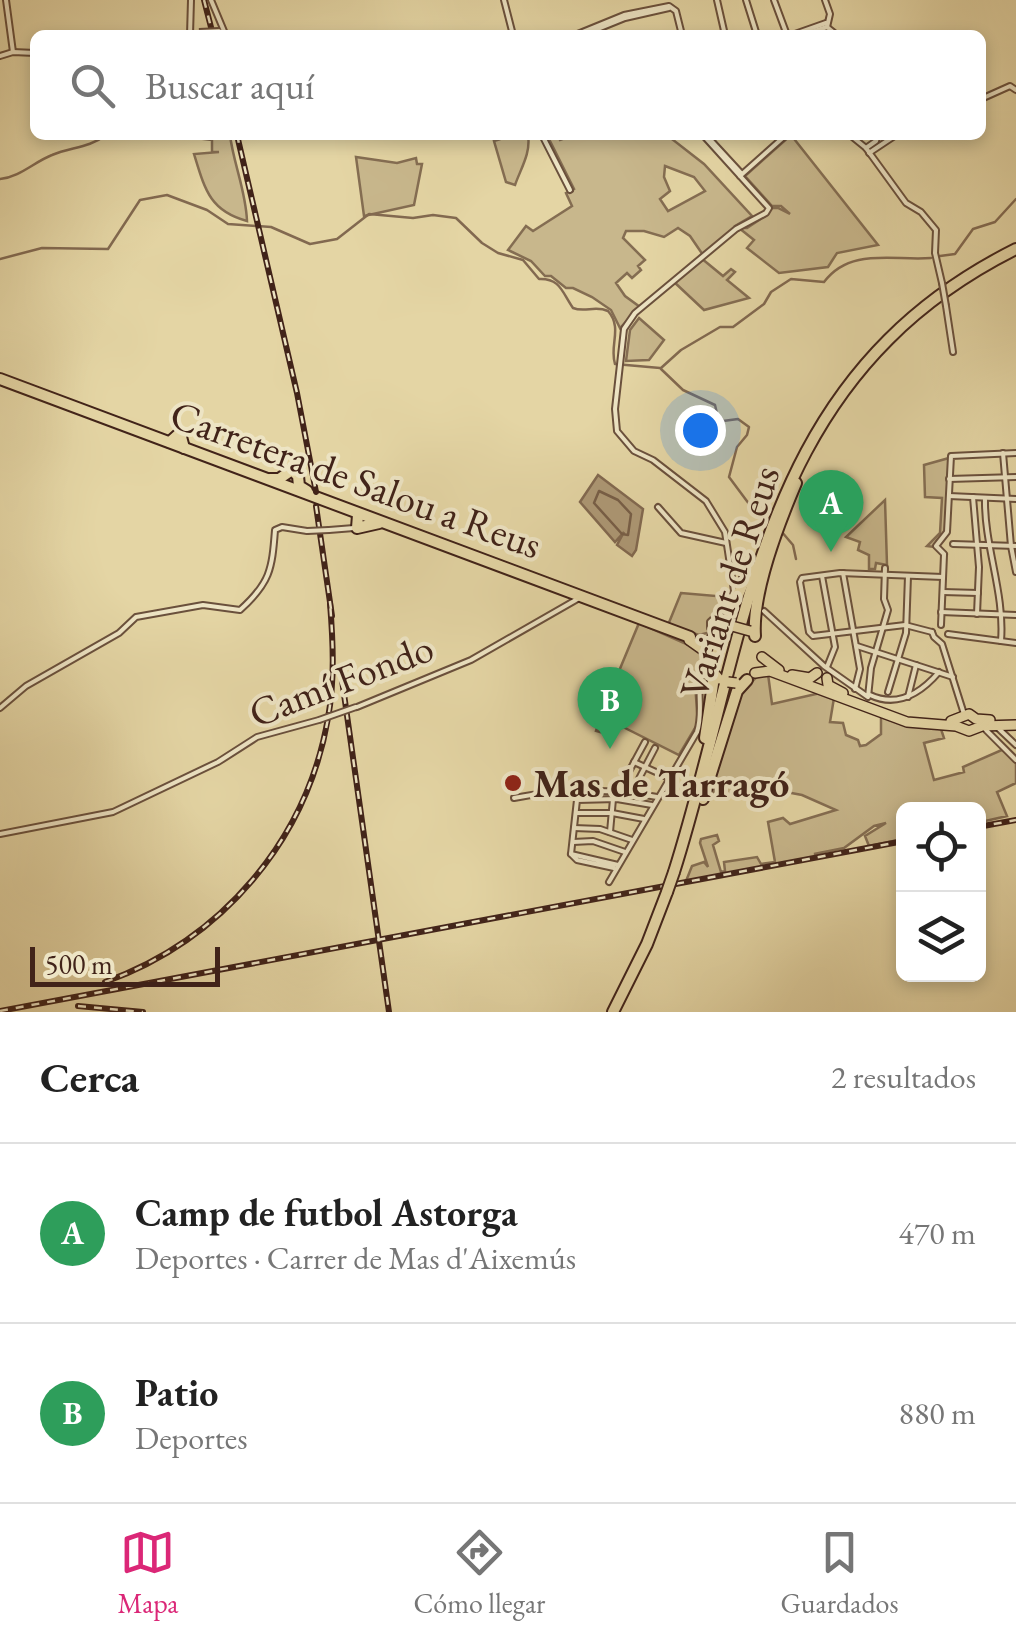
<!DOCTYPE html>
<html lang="es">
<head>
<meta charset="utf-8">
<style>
  :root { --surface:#fff; --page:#f6f6f6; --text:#222; --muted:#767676; --line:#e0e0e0; --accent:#db2777 }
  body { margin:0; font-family:"EB Garamond",serif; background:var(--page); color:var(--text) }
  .controls { position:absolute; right:30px; bottom:30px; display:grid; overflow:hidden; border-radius:15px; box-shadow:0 5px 15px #0003 }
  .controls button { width:90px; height:90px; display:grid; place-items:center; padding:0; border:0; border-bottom:2px solid var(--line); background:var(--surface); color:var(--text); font:50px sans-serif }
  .scale { position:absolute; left:30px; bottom:25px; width:190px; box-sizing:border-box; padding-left:10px; border:5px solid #412319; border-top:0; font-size:28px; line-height:35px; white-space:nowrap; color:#412319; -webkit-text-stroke:8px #ede4c4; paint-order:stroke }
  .you { position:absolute; left:700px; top:430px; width:35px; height:35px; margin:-25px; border:8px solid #fff; border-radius:50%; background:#1a73e8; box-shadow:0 0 0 15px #1a73e833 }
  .badge { display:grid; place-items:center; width:65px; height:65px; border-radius:50%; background:var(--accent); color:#fff; font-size:32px; font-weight:700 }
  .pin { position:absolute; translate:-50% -82px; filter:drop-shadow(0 2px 5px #0008) }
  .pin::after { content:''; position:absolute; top:52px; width:35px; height:30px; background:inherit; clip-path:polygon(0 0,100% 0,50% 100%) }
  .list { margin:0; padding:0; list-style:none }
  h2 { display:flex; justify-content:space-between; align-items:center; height:130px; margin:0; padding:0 40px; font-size:42px }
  h2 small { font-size:32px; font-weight:400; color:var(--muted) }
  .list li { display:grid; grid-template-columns:65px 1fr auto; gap:30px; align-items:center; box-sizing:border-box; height:180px; padding:0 40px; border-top:2px solid var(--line) }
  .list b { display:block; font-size:38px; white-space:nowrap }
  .list p { margin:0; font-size:32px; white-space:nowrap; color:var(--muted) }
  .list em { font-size:32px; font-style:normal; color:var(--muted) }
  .icon { flex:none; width:55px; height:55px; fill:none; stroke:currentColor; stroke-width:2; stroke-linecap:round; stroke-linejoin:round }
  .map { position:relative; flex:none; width:1016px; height:1012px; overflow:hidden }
  .search { position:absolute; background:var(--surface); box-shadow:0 5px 15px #0003; left:30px; right:30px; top:30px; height:110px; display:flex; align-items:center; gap:25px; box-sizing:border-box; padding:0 35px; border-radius:15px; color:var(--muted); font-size:38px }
  .sheet { height:490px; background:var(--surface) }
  nav { display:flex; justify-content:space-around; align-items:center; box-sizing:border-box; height:140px; border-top:2px solid var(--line); background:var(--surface); font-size:28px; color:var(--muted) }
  nav a { display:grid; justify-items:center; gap:5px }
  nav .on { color:var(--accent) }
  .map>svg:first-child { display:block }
  .green { fill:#c8b78c; stroke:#846d52; stroke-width:2.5; fill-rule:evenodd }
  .water { fill:#ad9875; stroke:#826950; stroke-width:2.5 }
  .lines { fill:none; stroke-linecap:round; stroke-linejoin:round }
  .shore { stroke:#775e47; stroke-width:2.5 }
  .stream { stroke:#826950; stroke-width:2.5 }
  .minor-casing { stroke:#6a503c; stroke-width:8 }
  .primary-casing { stroke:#412319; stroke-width:12 }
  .trunk-casing { stroke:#412319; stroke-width:14 }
  .motorway-casing { stroke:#412319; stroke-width:14 }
  .minor { stroke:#ede4c4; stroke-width:4 }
  .primary { stroke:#e4d5a4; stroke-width:9 }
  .trunk { stroke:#e4d5a4; stroke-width:10 }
  .motorway { stroke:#e4d5a4; stroke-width:10 }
  .rail-casing { stroke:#412319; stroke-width:6 }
  .rail { stroke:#ede4c4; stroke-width:2.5; stroke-dasharray:8; stroke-linecap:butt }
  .minor-bridge-casing { stroke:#6a503c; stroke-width:8; stroke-linecap:butt }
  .primary-bridge-casing { stroke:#412319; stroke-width:12; stroke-linecap:butt }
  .motorway-bridge-casing { stroke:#412319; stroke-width:14; stroke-linecap:butt }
  .minor-bridge { stroke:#ede4c4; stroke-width:4 }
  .primary-bridge { stroke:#e4d5a4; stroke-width:9 }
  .motorway-bridge { stroke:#e4d5a4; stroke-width:10 }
  .poi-dot { fill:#8f2418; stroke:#ede4c4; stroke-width:4 }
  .labels { text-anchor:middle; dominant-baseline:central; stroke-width:8; stroke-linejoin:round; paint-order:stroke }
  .street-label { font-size:40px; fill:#412319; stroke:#ede4c4 }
  .poi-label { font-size:40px; font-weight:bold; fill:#412319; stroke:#ede4c4; text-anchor:start }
</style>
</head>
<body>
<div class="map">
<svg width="1016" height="1012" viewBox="0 0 1016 1012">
  <rect width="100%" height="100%" fill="#e4d5a4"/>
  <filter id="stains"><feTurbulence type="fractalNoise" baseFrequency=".002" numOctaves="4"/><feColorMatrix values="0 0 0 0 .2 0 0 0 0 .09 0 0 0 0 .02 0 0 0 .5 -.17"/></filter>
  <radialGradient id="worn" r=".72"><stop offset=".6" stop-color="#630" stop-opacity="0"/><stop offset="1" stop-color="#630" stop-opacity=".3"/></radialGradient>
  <g class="green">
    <path d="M195,135H230C233,162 246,191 247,221C210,211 205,190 194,154L219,152H212V140L195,138Z"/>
    <path d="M513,135H528C531,153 521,168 515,185L506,182L494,141Z"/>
    <path d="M547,135H557L560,140L573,135H662L672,139L704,164L752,216L735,226L736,229L703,255L690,236L678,228L664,237L644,231H626L623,238L645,260L638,266L641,270L632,278L627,273L616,283L625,296L640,307L620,328L611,310L592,297L573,288H566L551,276H545L531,261L508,250L526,226L533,231L572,206L566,193L574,189ZM665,166L694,177L705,191L668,211L660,199L670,191L664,177Z"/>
    <polygon points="791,135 878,245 837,253 828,267 779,273 747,248 754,240 739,228 747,228 768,214 769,208 778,208 790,214 781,206 772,206 745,176"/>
    <polygon points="356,157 397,163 416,158 417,164 422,164 414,205 364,216"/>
    <polygon points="701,258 723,276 731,269 735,272 727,280 749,298 704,310 673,281"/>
    <polygon points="639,318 664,340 649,360 626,361 630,330"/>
    <polygon points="949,458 945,534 937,540 934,547 927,546 940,533 942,498 925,497 924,465"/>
    <polygon points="885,500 887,565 876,563 875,569 869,569 869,555 858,550 860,542 846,537"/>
    <polygon points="681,593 728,597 725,606 709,623 711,632 699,635 668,625"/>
    <polygon points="639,623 700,650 703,664 695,684 698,723 679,755 619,725 611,735 596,731 598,725 591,721 602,712"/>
    <path d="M761,674H768L772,704L816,694V690L834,698L830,722L843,723L846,735L858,740L860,746L866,745L881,734V717L909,726L941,729L944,738L924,743L934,780L964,772L963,767L1004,749L1016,760V783L997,792L1007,816L981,822L978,809H904L903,839L869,846L865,836L886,823L874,826L844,848L814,854L825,855L686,881L692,866L704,862L708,867L700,843L701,839L717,835L719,841L713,845L721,872L725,871L724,862L757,857L761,864L775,862L768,822L783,818L790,824L836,810L802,795L770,789L713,797C718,756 726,698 761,674Z"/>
  </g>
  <polygon class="water" points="598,475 643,509 636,550 632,556 617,545 624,532 615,542 580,502"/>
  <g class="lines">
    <polygon class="shore" points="599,491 618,500 631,514 628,535 622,534 594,503"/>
    <g class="stream">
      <path d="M0,179C20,177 34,162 52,155C71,147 89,148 106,135"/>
      <polyline points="940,256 955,254 973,229 995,222 1016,199"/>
      <path d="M0,259L42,248L108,249L140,200L167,195L207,210L228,224L271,227L310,244L337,239L369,214L413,218L433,215L456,218L482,243L498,253L523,260L539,279C560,278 562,292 573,308C585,313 595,305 608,311C623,328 609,346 615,364L660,368"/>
      <path d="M661,368L681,350L720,327H733L764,304L771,292L791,279L824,282C850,247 893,261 931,258"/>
      <polyline points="661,369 683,390 715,405 718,418 723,421 738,419 749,427 747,435 737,447 729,477 761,520"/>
      <polyline points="781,531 793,545 796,559"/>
    </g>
    <g class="minor-casing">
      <g id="minor">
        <polyline points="6,0 13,52"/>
        <polyline points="211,0 224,31"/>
        <polyline points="504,0 513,35"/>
        <polyline points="717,0 725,35"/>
        <polyline points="746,0 757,35"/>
        <polyline points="774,0 787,35"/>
        <polyline points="825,0 830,14 827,27"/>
        <polyline points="827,27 837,35"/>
        <polyline points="190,35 191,0"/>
        <polyline points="575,35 624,15 669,6 676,11 682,35"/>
        <polyline points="583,35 625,18 669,8"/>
        <polyline points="792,35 826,23"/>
        <polyline points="802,35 827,27"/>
        <polyline points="0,56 13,52 35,53"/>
        <polyline points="981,99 1010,86 1016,90"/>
        <polyline points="542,135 570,190"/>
        <polyline points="703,135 769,208 766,213 736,229 635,313 624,329 615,409 617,431 634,451 653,460 706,501 725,532 734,591 727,606 710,622 710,628 716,632"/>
        <polyline points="706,135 741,173"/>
        <polyline points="850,135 866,148 906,203 921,212 936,230 935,253 942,283"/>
        <polyline points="866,148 876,141 878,135"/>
        <polyline points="869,153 896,135"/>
        <polyline points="740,176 786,135"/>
        <polyline points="946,306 953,352"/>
        <polyline points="1003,453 1011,546 1016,572"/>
        <polyline points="949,479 1016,477"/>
        <polyline points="949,496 1016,499"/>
        <polyline points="973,497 979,567 977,614"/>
        <path d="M985,498C984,546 1005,593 1001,641"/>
        <polyline points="658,507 681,533 726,543"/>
        <polyline points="329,530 354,528"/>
        <polyline points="953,544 1016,546"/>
        <polyline points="944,554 936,546 947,532 951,456 1016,453"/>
        <polyline points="843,573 860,669 855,689"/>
        <polyline points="822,576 835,647 827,667"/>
        <polyline points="943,592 978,593"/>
        <polyline points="764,611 824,666 868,697 871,668 888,610 884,599 885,568"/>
        <polyline points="941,612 1016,615"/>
        <polyline points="941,625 944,555"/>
        <polyline points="932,632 905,625 813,636 809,632 800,582 802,578 840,573 943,577"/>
        <polyline points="932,632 934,637 942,644 964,714"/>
        <polyline points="948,634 1016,643"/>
        <polyline points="857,646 953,677"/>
        <polyline points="888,692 906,633 908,576"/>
        <path d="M870,695C898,708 921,693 939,672"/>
        <polyline points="908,697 916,665"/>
        <polyline points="357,707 471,660 581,597"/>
        <path d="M0,708L26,686L119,633L136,617L203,605L240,610C270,583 272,570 275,530L282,527L307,531"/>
        <polyline points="998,728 1016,745"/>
        <polyline points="986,730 1016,760"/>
        <polyline points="634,762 669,778"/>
        <polyline points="619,790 645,742"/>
        <polyline points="632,792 655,748"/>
        <path d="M514,798C563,789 609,788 657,797"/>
        <polyline points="576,813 612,813 644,819"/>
        <polyline points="574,828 600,829 632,840"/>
        <polyline points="610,832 613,799"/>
        <polyline points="0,834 113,812 218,762 257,737 319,720"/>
        <polyline points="573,842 593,841 625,852"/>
        <polyline points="571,854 577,800 617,799 652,805"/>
        <polyline points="614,868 577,860 571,854 618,865"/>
        <path d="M609,882L697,732C705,708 693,686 706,663"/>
      </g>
    </g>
    <g class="primary-casing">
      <g id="primary">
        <polyline points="689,640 706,652 708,666 719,679"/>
        <polyline points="706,652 713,635 729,627"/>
        <polyline points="762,657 779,670"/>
        <polyline points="755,673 770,671 907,722 956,726 969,731 982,726 1016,725"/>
        <polyline points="792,675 810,678 817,673"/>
        <polyline points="827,678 828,685 843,693"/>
        <polyline points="951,721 969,714 976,719 990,720"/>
      </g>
    </g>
    <g class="trunk-casing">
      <g id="trunk">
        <polyline points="0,379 690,637"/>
        <polyline points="170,442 180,433 184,448"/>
        <polyline points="270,479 279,479 292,470 298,476 299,486 307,491"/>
        <polyline points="358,515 357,528 379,523"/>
      </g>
    </g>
    <g class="motorway-casing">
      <g id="motorway">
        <polyline points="724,628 750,567"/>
        <path d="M755,636C752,593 779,523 796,483"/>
        <polyline points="705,738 713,684 712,673"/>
        <polyline points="703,799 737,691 747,680"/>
        <path d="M674,872C752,626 754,380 1016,249"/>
        <polyline points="613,1012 647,944 667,892"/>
      </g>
    </g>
    <use href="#minor" class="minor"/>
    <use href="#primary" class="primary"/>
    <use href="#trunk" class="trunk"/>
    <use href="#motorway" class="motorway"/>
    <g class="rail-casing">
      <g id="rail">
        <polyline points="204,0 213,35"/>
        <polyline points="237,135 297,393 316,492"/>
        <polyline points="316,506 332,616"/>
        <polyline points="342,680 389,1012"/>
        <polyline points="978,827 1016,820"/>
        <path d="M105,982C222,940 307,840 328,718C335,680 333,641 330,603"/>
        <polyline points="78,1006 143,1012"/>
        <polyline points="0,1011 904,841"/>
      </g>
    </g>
    <use href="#rail" class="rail"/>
    <g class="minor-bridge-casing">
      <g id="minor-bridge">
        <polyline points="199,32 219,31"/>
        <polyline points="942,283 946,306"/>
        <polyline points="307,531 329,530"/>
        <polyline points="319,720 356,707"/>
      </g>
    </g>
    <g class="primary-bridge-casing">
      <g id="primary-bridge">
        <polyline points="732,626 750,631"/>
        <polyline points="728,682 736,683"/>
      </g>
    </g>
    <g class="motorway-bridge-casing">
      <polyline id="motorway-bridge" points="667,892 674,872"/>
    </g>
    <use href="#minor-bridge" class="minor-bridge"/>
    <use href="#primary-bridge" class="primary-bridge"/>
    <use href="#motorway-bridge" class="motorway-bridge"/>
  </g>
  <circle class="poi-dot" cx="513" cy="783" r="10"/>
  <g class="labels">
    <g class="street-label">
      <text transform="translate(356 479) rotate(20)">Carretera de Salou a Reus</text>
      <text transform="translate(729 582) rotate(-72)">Variant de Reus</text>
      <text transform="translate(341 680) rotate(-21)">Camí Fondo</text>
    </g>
    <g class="poi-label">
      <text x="533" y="783">Mas de Tarragó</text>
    </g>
  </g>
  <rect width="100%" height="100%" filter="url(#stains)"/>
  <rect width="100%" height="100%" fill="url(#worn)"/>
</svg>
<div class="controls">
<button><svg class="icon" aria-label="locate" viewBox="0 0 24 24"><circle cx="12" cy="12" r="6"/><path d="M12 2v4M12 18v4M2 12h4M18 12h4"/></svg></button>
<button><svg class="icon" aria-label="layers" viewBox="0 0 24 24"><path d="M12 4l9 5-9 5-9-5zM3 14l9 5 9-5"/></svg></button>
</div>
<div class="scale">500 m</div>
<div class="you"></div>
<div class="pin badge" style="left:831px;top:552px;background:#2e9e5b">A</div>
<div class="pin badge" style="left:610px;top:749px;background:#2e9e5b">B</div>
<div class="search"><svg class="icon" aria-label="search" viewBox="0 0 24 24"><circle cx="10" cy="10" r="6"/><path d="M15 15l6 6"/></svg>Buscar aquí</div>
</div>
<section class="sheet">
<h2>Cerca<small>2 resultados</small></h2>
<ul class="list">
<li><span class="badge" style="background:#2e9e5b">A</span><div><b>Camp de futbol Astorga</b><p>Deportes · Carrer de Mas d'Aixemús</p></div><em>470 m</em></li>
<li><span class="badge" style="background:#2e9e5b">B</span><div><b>Patio</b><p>Deportes</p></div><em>880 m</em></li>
</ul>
</section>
<nav>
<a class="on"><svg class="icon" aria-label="map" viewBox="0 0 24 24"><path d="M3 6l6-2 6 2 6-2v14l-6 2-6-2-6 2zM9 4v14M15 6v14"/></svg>Mapa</a>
<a><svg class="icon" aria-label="directions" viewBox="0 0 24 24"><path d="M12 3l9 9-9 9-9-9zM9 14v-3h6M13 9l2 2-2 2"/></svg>Cómo llegar</a>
<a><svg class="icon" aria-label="saved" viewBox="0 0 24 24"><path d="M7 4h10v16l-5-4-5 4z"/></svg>Guardados</a>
</nav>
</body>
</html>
